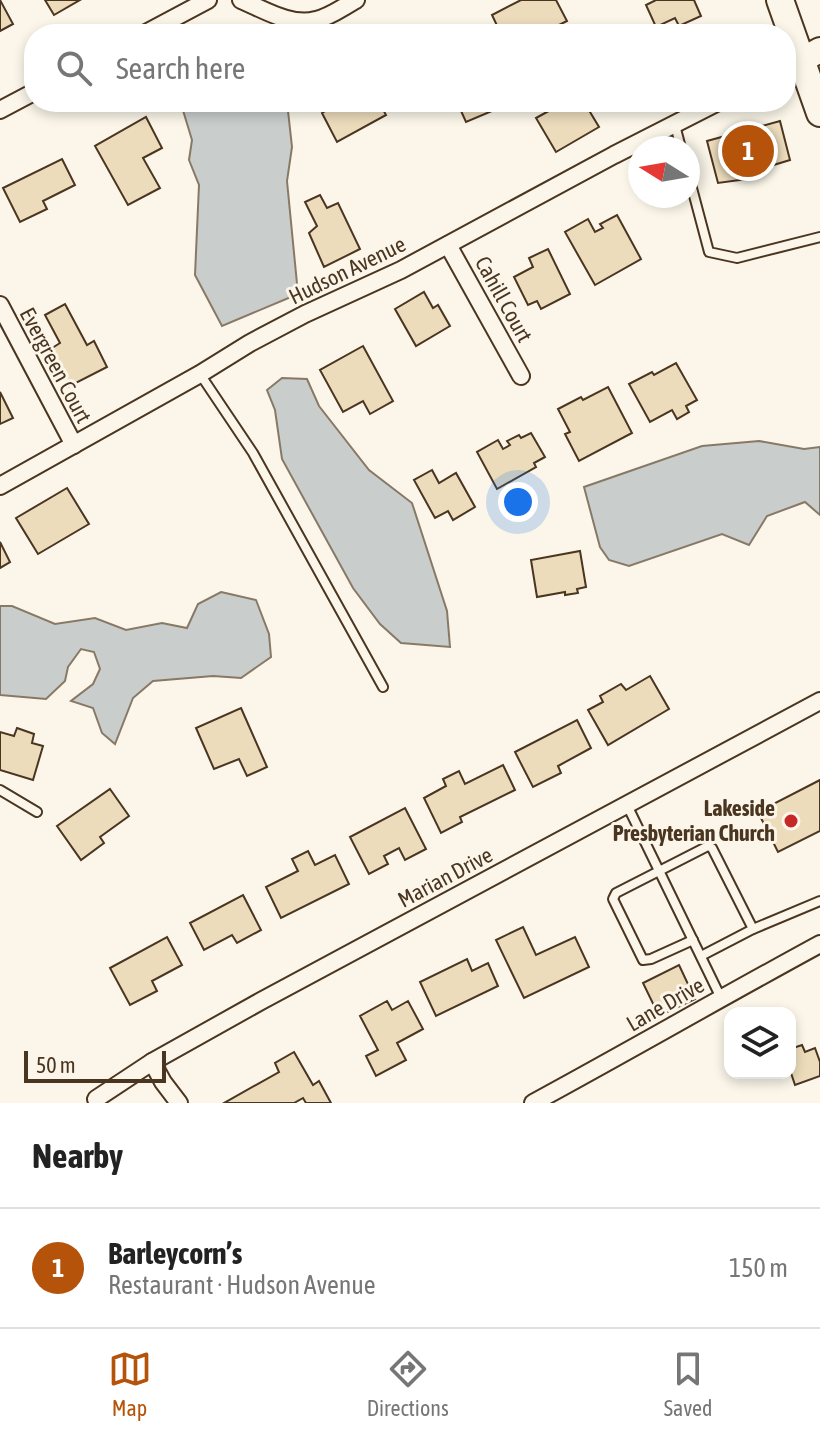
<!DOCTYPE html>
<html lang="en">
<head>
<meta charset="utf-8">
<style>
  :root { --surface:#fff; --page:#f2f2f2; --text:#222; --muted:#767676; --line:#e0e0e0; --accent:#b45309 }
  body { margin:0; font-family:"Asap Condensed",sans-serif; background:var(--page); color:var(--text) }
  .controls { position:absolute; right:24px; bottom:24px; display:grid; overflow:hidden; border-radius:16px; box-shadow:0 4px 12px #0003 }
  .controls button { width:72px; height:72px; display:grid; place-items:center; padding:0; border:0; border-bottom:2px solid var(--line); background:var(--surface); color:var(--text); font:40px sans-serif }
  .compass { position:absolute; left:628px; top:136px; width:72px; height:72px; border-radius:50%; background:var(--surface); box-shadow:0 4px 12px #0003; rotate:281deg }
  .scale { position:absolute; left:24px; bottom:20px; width:142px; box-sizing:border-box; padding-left:8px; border:4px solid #4a3520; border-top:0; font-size:22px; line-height:28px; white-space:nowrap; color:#4a3520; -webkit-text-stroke:6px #fbf6e9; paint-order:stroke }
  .you { position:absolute; left:518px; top:502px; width:28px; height:28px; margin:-20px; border:6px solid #fff; border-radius:50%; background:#1a73e8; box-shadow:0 0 0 12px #1a73e833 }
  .badge { display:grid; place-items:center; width:52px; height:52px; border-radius:50%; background:var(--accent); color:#fff; font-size:26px; font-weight:700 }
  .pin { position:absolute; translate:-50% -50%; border:4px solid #fff; box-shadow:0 2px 8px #0006 }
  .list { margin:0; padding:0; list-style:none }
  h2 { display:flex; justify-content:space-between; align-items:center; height:104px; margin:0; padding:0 32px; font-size:34px }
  h2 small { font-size:26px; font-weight:400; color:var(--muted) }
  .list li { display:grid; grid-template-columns:52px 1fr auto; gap:24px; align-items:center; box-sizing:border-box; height:120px; padding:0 32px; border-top:2px solid var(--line) }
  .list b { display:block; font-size:30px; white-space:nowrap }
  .list p { margin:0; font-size:26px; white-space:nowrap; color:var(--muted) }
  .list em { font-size:26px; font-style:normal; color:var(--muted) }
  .icon { flex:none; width:44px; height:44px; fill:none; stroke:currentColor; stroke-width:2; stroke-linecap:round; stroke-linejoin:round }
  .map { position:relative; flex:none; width:820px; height:1103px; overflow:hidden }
  .search { position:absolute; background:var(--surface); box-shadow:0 4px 12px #0003; left:24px; right:24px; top:24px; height:88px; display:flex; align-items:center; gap:20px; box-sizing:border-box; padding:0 28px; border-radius:32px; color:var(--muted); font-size:30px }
  .sheet { height:224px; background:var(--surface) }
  nav { display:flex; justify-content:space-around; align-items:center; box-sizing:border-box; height:112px; border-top:2px solid var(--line); background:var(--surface); font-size:22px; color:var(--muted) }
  nav a { display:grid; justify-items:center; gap:4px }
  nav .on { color:var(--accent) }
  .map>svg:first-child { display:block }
  .water { fill:#c9cecd; stroke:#887966; stroke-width:2 }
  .building { fill:#ecdcbc; stroke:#4a3520; stroke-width:2 }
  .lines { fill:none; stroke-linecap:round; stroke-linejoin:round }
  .lane-casing { stroke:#4a3520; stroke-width:12 }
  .street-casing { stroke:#4a3520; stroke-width:20 }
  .secondary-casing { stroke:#4a3520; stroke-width:28 }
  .primary-casing { stroke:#4a3520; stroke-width:30 }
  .lane { stroke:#fbf6e9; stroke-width:8 }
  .street { stroke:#fbf6e9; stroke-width:16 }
  .secondary { stroke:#fbf6e9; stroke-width:24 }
  .primary { stroke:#fbf6e9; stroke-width:26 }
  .poi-dot { fill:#c62828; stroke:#fbf6e9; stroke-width:3 }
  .labels { text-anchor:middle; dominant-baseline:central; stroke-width:6; stroke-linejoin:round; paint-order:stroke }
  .street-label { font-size:22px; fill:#4a3520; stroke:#fbf6e9 }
  .poi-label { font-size:22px; font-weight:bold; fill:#4a3520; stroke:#fbf6e9; text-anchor:end }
</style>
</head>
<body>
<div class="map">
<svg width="820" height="1103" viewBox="0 0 820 1103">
  <rect width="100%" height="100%" fill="#fbf6e9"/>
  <g class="water">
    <polygon points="193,102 287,102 292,147 287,181 298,294 222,326 195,275 199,185 189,160 192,140 182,107"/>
    <polygon points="282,378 307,379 319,406 369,470 412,503 447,611 450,647 401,643 380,624 353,588 282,459 275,410 267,390"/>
    <polygon points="759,441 804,449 820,447 820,515 805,502 767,516 749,545 722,534 629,566 609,560 600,547 584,487 702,446"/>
    <polygon points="221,592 256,600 269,634 271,657 241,678 213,676 153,681 133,698 115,744 102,733 93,708 71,701 93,684 100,669 94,652 81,649 68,667 65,681 46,699 0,695 0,606 12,606 55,624 95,618 126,630 162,623 187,628 198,604"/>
  </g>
  <g class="building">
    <polygon points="0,0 13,24 0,31"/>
    <polygon points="45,0 80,0 54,15"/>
    <polygon points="521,0 556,0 567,21 541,34 501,34 492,15"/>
    <polygon points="656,0 694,0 701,16 679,26 675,18 656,27 646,5"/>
    <polygon points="340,102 379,102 386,115 337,142 322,113"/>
    <polygon points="457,102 488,102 492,111 466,122"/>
    <polygon points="565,102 584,102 599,127 556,152 536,118"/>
    <polygon points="146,117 162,148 143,158 160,188 128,205 95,146"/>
    <polygon points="780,121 790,160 767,167 768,171 747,179 718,183 707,141"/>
    <polygon points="62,159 75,185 43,201 47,209 20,222 3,188"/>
    <polygon points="320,195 327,208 338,203 360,249 324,267 309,233 317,226 305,202"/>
    <polygon points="617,215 641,259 595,285 565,232 588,219 595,232 603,228 600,224"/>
    <polygon points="548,249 570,294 541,309 537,301 528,305 514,277 533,267 529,258"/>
    <polygon points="424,292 433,308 438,305 450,326 416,346 395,309"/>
    <polygon points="65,304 87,345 94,341 107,367 68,387 49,350 60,343 45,315"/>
    <polygon points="363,346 393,401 370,414 363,401 343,412 320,370"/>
    <polygon points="676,363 697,400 686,406 689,412 677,419 672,410 650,422 629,384 652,372 654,375"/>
    <polygon points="608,387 632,433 579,461 565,434 570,432 558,409 581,397 583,400"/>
    <polygon points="0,392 13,418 0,424"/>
    <polygon points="531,433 545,457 534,463 536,467 497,489 477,452 498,440 503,449 510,445 507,441 519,435 521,438"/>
    <polygon points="432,470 439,483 456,473 475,507 453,520 448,511 435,518 414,480"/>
    <polygon points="67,488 89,524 38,554 16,518"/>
    <polygon points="0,542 10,562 0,568"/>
    <polygon points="580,551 586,587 577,589 578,593 565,595 565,592 537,597 531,560"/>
    <polygon points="650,676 669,709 608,745 588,710 603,702 600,696 621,684 626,690"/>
    <polygon points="241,708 267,767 247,776 239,759 214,769 196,728"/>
    <polygon points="577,720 591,748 558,766 561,773 533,787 515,752"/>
    <polygon points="17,728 34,734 32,743 43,746 33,780 0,770 0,732 14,736"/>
    <polygon points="503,765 515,790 460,817 462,822 441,833 424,798 446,786 443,779 459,771 465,784"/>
    <polygon points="820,780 820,831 778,852 758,812"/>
    <polygon points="110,789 129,816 100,837 104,843 81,860 57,826"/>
    <polygon points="405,808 426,849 405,860 399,848 384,856 388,864 369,874 350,837"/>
    <polygon points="308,851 315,865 335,855 349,884 281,918 266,887 298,871 292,859"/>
    <polygon points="243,895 261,930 237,943 232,935 204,950 190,923"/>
    <polygon points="523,927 536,955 575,937 589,967 524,998 496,940"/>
    <polygon points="167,937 182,965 152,981 157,991 130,1005 110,968"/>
    <polygon points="467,959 472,971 488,963 498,986 436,1016 420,982"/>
    <polygon points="679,965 695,999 659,1016 643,983"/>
    <polygon points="387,1001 392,1010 408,1001 423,1029 397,1043 406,1060 376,1076 366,1056 378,1050 360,1016"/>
    <polygon points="802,1045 805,1052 815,1048 820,1062 820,1076 795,1085 790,1070 790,1049"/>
    <polygon points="294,1052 313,1085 319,1081 331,1103 306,1103 303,1098 294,1103 224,1103 279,1072 275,1063"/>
  </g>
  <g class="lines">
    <g class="lane-casing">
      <g id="lane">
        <polyline points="675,125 681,148"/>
        <polyline points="688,173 709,252 737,258 820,237"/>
        <polyline points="200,374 253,453 383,687"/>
        <polyline points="0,790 37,812"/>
        <polyline points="627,805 721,998"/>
        <polyline points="753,929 820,901"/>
        <polyline points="693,940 651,959 643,960 613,899 616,893 708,846 712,848 753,929 701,956"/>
      </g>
    </g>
    <g class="street-casing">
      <g id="street">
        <path d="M241,0C263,9 291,27 316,20C330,17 343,7 356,0"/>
        <polyline points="144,34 208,0"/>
        <polyline points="0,110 34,92"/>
        <polyline points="448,245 521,376"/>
        <polyline points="0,305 74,445"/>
        <polyline points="0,486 200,374 250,343 305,314 401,270 614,155 718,102"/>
        <polyline points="152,1062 163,1082 179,1103"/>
        <polyline points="96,1099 152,1062 261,1001 820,701"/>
        <path d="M533,1103C629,1051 724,996 820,944"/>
      </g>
    </g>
    <g class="secondary-casing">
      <polyline id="secondary" points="802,60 820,50"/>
    </g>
    <g class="primary-casing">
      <polyline id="primary" points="780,0 820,113"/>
    </g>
    <use href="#lane" class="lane"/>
    <use href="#street" class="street"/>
    <use href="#secondary" class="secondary"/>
    <use href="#primary" class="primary"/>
  </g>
  <circle class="poi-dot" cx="791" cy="821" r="8"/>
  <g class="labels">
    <g class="street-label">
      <text transform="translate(347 270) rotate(-26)">Hudson Avenue</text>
      <text transform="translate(504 299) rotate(61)">Cahill Court</text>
      <text transform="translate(56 365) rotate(62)">Evergreen Court</text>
      <text transform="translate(445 877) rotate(-28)">Marian Drive</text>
      <text transform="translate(665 1004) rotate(-30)">Lane Drive</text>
    </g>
    <g class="poi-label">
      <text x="775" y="808">Lakeside<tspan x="775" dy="25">Presbyterian Church</tspan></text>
    </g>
  </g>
</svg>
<div class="controls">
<button><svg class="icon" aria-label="layers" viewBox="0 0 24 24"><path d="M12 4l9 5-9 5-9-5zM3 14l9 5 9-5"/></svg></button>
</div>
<svg class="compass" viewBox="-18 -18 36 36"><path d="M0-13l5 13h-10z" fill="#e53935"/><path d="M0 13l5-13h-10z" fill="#767676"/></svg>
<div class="scale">50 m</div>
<div class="you"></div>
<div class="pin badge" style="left:748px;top:151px">1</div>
<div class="search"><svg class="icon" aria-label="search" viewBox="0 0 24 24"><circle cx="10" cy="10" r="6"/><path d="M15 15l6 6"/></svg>Search here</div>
</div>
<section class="sheet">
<h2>Nearby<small></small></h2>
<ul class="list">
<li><span class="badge">1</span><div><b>Barleycorn’s</b><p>Restaurant · Hudson Avenue</p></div><em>150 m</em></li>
</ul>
</section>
<nav>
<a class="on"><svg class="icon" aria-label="map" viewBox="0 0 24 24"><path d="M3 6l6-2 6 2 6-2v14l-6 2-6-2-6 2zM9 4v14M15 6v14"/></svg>Map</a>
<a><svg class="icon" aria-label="directions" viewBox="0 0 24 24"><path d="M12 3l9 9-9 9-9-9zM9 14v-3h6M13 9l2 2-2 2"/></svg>Directions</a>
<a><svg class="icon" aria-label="saved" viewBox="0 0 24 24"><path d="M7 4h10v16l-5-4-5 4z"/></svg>Saved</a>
</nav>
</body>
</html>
